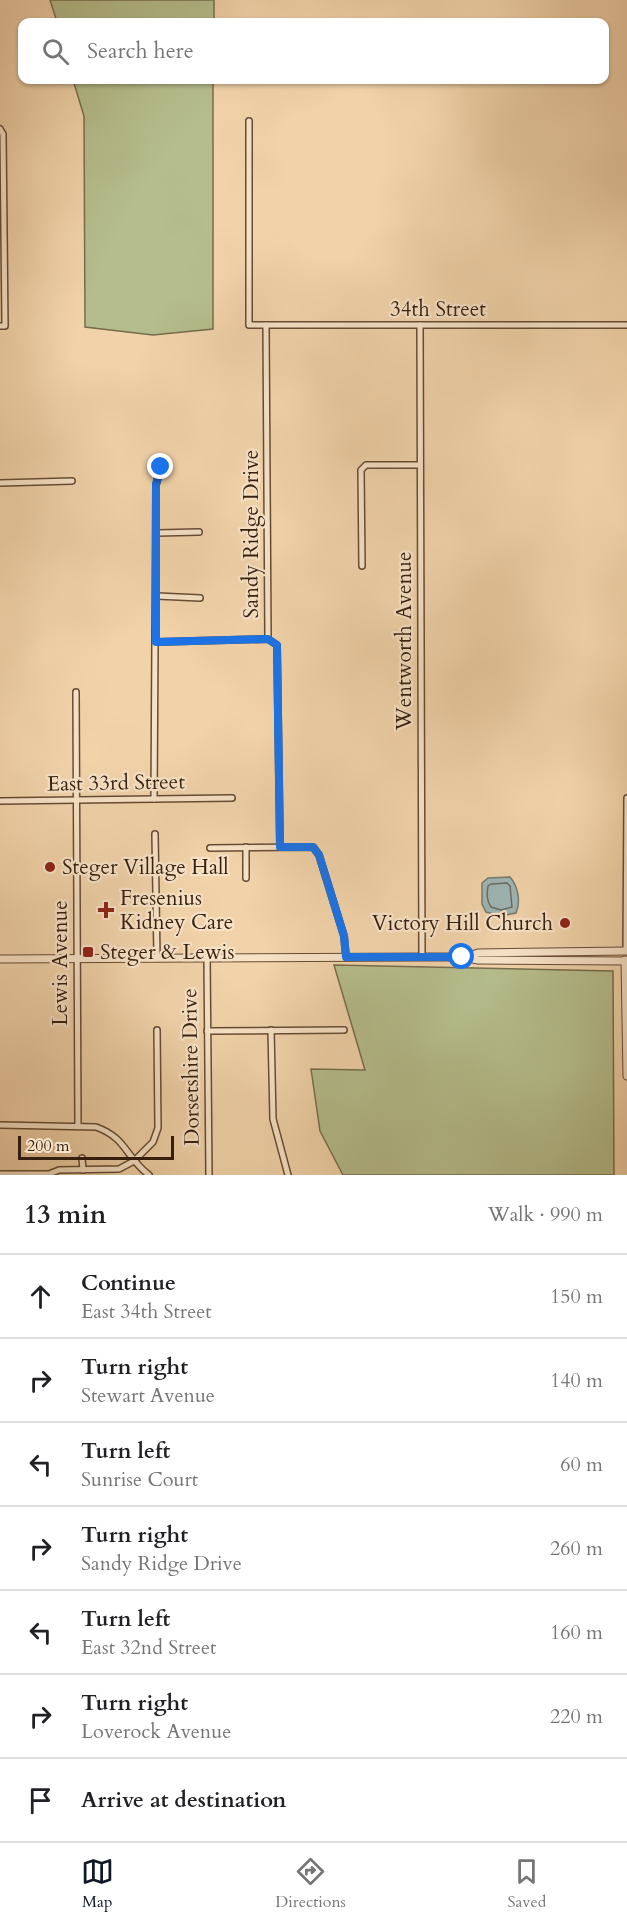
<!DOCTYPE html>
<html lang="en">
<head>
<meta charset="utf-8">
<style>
  :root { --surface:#fff; --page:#f6f6f6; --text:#202124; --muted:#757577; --line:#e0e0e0; --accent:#111827 }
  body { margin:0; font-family:Cardo,serif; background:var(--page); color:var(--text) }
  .scale { position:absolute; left:18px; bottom:15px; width:156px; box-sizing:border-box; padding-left:6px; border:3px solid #371f0e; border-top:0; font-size:16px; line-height:21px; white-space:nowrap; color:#371f0e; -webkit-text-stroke:4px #f6e2c7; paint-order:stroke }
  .stop { position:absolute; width:18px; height:18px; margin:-14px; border:4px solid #1a73e8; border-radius:50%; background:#fff }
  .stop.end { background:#1a73e8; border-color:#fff; box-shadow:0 2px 6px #0008 }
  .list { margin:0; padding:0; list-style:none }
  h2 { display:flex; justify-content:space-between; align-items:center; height:78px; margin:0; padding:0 24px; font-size:26px }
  h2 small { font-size:20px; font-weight:400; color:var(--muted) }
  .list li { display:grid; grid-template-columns:39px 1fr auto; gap:18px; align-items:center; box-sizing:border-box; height:84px; padding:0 24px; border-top:2px solid var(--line) }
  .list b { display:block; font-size:22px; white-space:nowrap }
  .list p { margin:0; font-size:20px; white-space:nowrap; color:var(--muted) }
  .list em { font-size:20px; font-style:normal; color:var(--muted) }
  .icon { flex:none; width:33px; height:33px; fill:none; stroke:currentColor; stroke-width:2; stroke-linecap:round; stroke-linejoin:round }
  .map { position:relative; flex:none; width:627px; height:1175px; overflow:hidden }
  .search { position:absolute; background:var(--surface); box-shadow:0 2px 4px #0004; left:18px; right:18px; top:18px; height:66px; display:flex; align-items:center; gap:15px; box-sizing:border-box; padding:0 21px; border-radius:12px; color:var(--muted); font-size:22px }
  .sheet { height:666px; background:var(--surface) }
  nav { display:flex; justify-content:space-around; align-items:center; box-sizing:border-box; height:84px; border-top:2px solid var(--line); background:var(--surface); font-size:16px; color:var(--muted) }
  nav a { display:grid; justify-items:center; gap:3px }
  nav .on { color:var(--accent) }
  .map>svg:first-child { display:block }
  .green { fill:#b5bd8c; stroke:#766e4d; stroke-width:1.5 }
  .water { fill:#9eb5b3; stroke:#757971; stroke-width:1.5 }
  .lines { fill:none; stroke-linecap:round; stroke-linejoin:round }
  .shore { stroke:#6a6a60; stroke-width:1.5 }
  .minor-casing { stroke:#664c35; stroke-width:8 }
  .tertiary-casing { stroke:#664c35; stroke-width:9 }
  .minor { stroke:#f6e2c7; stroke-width:5 }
  .tertiary { stroke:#f6e2c7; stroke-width:7 }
  .route { stroke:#1a73e8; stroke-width:8 }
  .poi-dot { fill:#8f2418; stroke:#f6e2c7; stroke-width:2 }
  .labels { text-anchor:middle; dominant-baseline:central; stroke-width:4.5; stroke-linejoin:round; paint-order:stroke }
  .street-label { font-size:21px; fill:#371f0e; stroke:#f6e2c7 }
  .poi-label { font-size:21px; fill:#371f0e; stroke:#f6e2c7; text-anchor:start }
</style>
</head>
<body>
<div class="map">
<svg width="627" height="1175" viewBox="0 0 627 1175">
  <rect width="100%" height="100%" fill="#f1d2a9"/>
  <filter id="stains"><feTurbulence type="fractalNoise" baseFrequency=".00333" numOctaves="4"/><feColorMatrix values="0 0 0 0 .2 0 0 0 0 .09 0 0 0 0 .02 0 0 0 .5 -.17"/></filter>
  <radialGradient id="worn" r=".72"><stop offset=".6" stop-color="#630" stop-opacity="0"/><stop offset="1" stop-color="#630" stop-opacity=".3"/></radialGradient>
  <g class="green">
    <polygon points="50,0 214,0 214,22 57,22"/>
    <polygon points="73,80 213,80 213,329 153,335 85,327 84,116"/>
    <polygon points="334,965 613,971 614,1175 343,1175 320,1131 311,1069 365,1070"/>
  </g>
  <path class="water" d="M510,877C518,886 521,902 516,913L501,916L486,912L482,904V883L488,878Z"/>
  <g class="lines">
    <path class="shore" d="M507,883L510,886L512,907L501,910L491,907C486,900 487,893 488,886L491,884Z"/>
    <g class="minor-casing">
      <g id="minor">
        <polyline points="249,121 249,325 627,325"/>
        <polyline points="0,129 3,134 5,326 0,326"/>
        <polyline points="266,325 268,639 277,645 280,847"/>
        <polyline points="420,325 422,957"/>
        <polyline points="0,483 72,481"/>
        <polyline points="157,533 199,532"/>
        <polyline points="362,566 361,470 366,465 420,465"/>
        <polyline points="157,596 200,598"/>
        <polyline points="156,642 268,639"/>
        <polyline points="76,692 78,1125"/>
        <polyline points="154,799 156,485 161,467"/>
        <polyline points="0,801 232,798"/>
        <polyline points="155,834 157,958"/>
        <polyline points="210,848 313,847 319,855 344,936 346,957"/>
        <polyline points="246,878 246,847"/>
        <polyline points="626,951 627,798"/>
        <polyline points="207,958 209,1175"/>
        <polyline points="271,1030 273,1119 288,1175"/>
        <polyline points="207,1031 344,1030"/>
        <path d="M0,1125L96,1127C127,1138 125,1157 149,1175"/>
        <polyline points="82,1158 83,1170"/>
        <polyline points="0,1174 49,1174 59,1170 119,1169 134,1161 153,1142 158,1128 157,1030"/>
      </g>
    </g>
    <g class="tertiary-casing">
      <g id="tertiary">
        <polyline points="465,957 478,953 627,951"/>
        <polyline points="0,959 422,957 463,957 478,960 627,961"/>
        <polyline points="625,960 627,1076"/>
      </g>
    </g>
    <use href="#minor" class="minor"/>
    <use href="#tertiary" class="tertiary"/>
  </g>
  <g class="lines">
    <polyline class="route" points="161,467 156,484 156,642 268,639 277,645 280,847 313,847 319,855 344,936 346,957 462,957"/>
  </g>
  <g class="poi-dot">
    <circle cx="50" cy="867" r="6"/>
    <path d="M103 901h6v6h6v6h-6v6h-6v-6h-6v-6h6z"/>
    <circle cx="565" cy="923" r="6"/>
    <rect x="82" y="946" width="12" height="12" rx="3"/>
  </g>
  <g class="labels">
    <g class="street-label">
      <text x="438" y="309">34th Street</text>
      <text transform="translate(251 534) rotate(-90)">Sandy Ridge Drive</text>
      <text transform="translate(404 641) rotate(-90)">Wentworth Avenue</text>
      <text transform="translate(116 783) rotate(-1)">East 33rd Street</text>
      <text transform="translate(60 963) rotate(-90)">Lewis Avenue</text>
      <text transform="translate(191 1067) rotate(-91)">Dorsetshire Drive</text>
    </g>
    <g class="poi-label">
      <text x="62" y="867">Steger Village Hall</text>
      <text x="120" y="898">Fresenius<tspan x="120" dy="24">Kidney Care</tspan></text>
      <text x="553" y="923" text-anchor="end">Victory Hill Church</text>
      <text x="100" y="952">Steger &amp; Lewis</text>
    </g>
  </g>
  <rect width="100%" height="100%" filter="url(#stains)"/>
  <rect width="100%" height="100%" fill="url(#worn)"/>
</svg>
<div class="scale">200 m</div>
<div class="stop" style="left:462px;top:957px"></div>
<div class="stop end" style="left:161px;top:467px"></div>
<div class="search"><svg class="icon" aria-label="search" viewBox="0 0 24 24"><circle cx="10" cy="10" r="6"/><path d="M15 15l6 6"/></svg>Search here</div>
</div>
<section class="sheet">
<h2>13 min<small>Walk · 990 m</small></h2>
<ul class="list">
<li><svg class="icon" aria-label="ahead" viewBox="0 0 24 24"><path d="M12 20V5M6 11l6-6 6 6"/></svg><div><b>Continue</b><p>East 34th Street</p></div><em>150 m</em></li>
<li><svg class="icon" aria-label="right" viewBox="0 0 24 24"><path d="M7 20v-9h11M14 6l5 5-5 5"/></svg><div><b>Turn right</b><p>Stewart Avenue</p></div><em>140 m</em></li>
<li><svg class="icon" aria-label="left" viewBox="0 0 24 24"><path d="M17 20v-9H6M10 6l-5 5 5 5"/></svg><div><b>Turn left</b><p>Sunrise Court</p></div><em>60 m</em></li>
<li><svg class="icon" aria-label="right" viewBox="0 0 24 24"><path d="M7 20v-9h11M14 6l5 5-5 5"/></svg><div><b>Turn right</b><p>Sandy Ridge Drive</p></div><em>260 m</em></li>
<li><svg class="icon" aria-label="left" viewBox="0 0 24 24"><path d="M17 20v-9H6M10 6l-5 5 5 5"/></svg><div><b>Turn left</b><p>East 32nd Street</p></div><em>160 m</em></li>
<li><svg class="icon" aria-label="right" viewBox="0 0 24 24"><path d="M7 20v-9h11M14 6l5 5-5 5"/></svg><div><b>Turn right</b><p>Loverock Avenue</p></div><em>220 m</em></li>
<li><svg class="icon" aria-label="arrive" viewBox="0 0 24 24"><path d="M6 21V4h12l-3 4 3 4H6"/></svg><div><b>Arrive at destination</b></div></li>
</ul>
</section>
<nav>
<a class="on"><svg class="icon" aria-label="map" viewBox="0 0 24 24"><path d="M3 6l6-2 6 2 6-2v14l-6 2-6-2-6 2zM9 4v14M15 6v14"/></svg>Map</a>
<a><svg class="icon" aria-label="directions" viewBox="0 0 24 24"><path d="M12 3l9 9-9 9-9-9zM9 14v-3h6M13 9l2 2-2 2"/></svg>Directions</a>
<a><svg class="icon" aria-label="saved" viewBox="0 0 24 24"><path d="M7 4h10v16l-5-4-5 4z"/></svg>Saved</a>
</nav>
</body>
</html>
